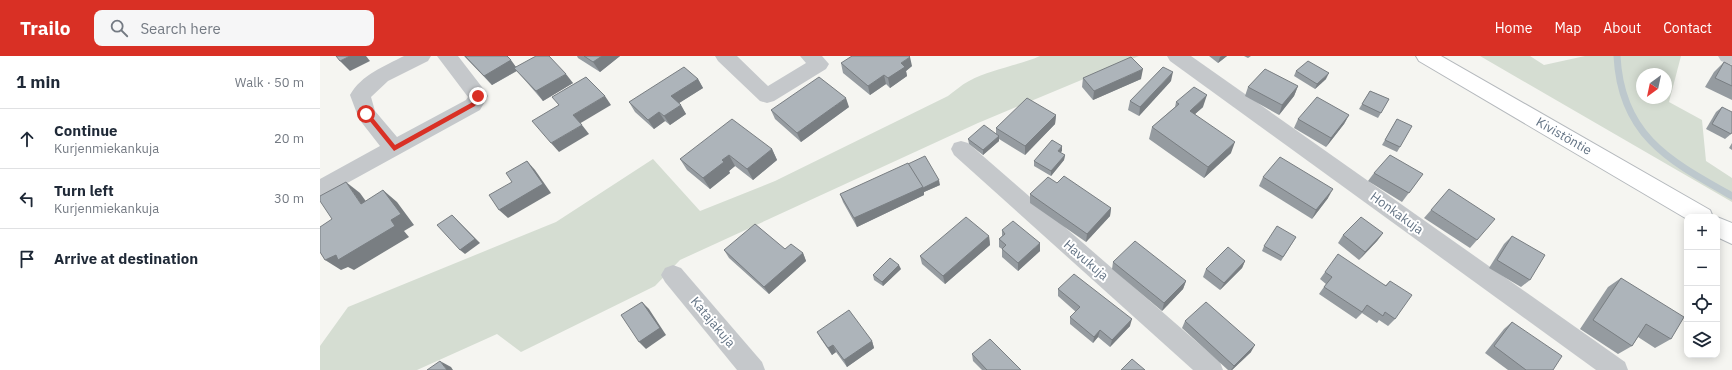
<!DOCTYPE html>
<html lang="en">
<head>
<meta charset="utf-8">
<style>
  :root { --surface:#fff; --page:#f6f6f7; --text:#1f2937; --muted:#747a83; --line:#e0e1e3; --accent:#d93025 }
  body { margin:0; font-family:"IBM Plex Sans",sans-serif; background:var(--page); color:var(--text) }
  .controls { position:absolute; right:12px; bottom:12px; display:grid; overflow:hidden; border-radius:8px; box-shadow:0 2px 10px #0003 }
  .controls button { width:36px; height:36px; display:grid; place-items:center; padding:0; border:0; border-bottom:1px solid var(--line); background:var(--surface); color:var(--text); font:20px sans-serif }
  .compass { position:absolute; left:1316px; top:12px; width:36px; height:36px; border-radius:50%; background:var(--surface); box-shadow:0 2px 10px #0003; rotate:213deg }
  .stop { position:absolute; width:12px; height:12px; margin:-9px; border:3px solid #d93025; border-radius:50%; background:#fff }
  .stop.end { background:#d93025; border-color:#fff; box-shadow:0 1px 4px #0008 }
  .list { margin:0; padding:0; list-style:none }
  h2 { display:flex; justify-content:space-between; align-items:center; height:52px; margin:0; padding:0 16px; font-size:17px }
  h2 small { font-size:13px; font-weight:400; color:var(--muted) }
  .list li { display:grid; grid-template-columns:26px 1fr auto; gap:12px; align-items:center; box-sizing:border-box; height:60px; padding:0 16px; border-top:1px solid var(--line) }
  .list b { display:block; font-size:15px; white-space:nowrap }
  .list p { margin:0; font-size:13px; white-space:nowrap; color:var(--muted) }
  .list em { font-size:13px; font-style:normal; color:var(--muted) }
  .icon { flex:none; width:22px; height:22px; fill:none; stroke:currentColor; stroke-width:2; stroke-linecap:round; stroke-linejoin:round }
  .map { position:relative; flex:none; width:1412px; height:314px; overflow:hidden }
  header { display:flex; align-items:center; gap:24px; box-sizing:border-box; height:56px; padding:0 20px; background:var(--accent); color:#fff }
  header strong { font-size:19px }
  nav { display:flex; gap:22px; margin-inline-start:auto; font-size:14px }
  .search { width:280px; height:36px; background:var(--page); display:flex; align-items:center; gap:10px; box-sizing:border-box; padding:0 14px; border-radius:8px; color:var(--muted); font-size:15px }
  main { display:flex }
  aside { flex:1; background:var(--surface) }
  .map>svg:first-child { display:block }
  .green { fill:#d5ddd2; fill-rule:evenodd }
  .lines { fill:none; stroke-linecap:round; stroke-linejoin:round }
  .stream { stroke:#bdc8cd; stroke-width:7 }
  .major-casing { stroke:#b5b9bd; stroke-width:2 }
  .minor { fill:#c5c8cb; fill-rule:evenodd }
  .major { fill:#fff; fill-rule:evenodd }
  .wall { fill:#959ba0 }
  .shaded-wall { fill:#797e82 }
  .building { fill:#adb4ba; stroke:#797e82 }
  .route { fill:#d93025 }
  .labels { text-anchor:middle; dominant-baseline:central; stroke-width:4; stroke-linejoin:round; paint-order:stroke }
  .street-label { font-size:13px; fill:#637384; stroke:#fff }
</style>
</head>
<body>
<header>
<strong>Trailo</strong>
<div class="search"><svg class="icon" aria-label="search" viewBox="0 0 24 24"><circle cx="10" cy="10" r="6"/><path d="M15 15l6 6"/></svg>Search here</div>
<nav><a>Home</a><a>Map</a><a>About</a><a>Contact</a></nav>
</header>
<main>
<aside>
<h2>1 min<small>Walk · 50 m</small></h2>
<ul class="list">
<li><svg class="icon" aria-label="ahead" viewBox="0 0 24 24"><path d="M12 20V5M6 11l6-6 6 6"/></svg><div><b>Continue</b><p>Kurjenmiekankuja</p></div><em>20 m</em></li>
<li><svg class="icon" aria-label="left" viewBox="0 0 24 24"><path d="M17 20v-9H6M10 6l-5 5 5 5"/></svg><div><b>Turn left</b><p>Kurjenmiekankuja</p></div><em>30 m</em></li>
<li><svg class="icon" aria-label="arrive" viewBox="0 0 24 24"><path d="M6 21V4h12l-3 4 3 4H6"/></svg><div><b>Arrive at destination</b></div></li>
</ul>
</aside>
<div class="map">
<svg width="1412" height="314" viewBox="0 0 1412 314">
  <rect width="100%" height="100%" fill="#f5f5f1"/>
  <g class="green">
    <path d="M720,0H819L658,67L360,204L335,230L201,296L177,278L97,314H0V290L28,251L236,166L333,103L380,155L455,125L628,40C635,35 641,29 649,25C671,13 697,10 720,0Z"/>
    <path d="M1160,0H1210L1224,9L1265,0H1361L1349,46L1382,64L1386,105L1412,122V146ZM1322,18H1346V42H1322Z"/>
  </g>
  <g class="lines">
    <path class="stream" d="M1297,0C1301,80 1350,105 1412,140"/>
    <g class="major-casing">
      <g id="major">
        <polygon points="1096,0 1121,0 1390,154 1393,161 1367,161 1367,163 1099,5"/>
        <polygon points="1396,161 1397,161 1412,167 1412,188 1397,181"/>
      </g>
    </g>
    <g class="minor">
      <path d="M84,0H111L108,5L68,25L51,41L55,55L77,81L146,44L148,41L117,0H138L165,35L168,40L160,54L0,142V123L60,90L39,63L30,39C41,19 65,10 84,0Z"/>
      <polygon points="395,0 417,0 448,30 486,7 480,0 502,0 509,8 506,13 454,45 447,47 440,45 398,5"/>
      <polygon points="847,0 871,0 1305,306 1308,314 1276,314 850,5"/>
      <polygon points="1398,0 1412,0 1412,9 1401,5"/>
      <polygon points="641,85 648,87 900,306 903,314 873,314 634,99 631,93 634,87"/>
      <polygon points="353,209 361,212 442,306 445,314 417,314 345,226 341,219 345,212"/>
    </g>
    <use href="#major" class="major"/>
  </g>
  <g class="wall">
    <polygon points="144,0 187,0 196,11 253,27 223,45 197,15 172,29"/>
    <polygon points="257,0 300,0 280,16 258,2"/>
    <polygon points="889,0 907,0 898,7"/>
    <polygon points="924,0 931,0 928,2"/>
    <polygon points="1404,6 1412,10 1412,44 1385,31 1394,16"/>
    <polygon points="521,7 592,10 586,15 587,20 570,32 566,28 550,39 523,17"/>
    <polygon points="976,15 1006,23 995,33 974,20"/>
    <polygon points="763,22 821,23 773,44 762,31"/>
    <polygon points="378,23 383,32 359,47 366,58 350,69 345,65 334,73 315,56 309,46"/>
    <polygon points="851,25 819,60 808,54 810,45"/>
    <polygon points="978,30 974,40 959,59 925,40 928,31"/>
    <polygon points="1050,35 1069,43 1058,62 1039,53"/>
    <polygon points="856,46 883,51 875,58 911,97 884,122 829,83 832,71 855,51"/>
    <polygon points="529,51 481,86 455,63 451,54"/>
    <polygon points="1402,51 1411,78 1405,83 1386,73 1396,56"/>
    <polygon points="736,59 735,68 705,99 679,83 679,85 663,99 649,88 648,83 676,78 676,72"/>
    <polygon points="1029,59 1024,68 1006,91 974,72 978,63"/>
    <polygon points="1077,63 1080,91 1077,96 1062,89"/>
    <polygon points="1412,87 1412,94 1409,92"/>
    <polygon points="452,93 457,104 433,124 415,110 409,115 410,117 390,133 367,114 360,103"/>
    <polygon points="742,95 740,97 745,99 744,104 731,120 714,110 714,105"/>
    <polygon points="1054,117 1103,118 1082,146 1048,125"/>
    <polygon points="943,121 1008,142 992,163 939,130"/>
    <polygon points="737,127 791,152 790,160 766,186 710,147 710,138"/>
    <polygon points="620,129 604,136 604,139 537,171 523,146 520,138"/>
    <polygon points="1111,154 1157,184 1150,192 1104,162"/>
    <polygon points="682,174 720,195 698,215 682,201 682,193 679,191 679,183 682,180"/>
    <polygon points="1063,177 1057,185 1039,204 1018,187 1023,179"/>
    <polygon points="669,180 670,189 625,228 602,208 600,200"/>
    <polygon points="1192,180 1210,224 1201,231 1169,212 1184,188"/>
    <polygon points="976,181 961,205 942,195 944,190"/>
    <polygon points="465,193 483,197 486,205 449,238 409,202 404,194"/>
    <polygon points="925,205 922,212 900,234 883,221 886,213"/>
    <polygon points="793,206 866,225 863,233 842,255 792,213"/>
    <polygon points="581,213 563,230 554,224 553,219"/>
    <polygon points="1005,216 1066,229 1070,225 1075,263 1068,270 1059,264 1057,267 1042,257 1036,263 999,238 1006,228 1000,223"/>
    <polygon points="1301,222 1351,283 1335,292 1318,281 1312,290 1298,298 1260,273 1288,231"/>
    <polygon points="738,233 810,270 790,291 778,281 773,287 750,268 750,261 756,256 738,240"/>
    <polygon points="865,265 931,296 912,314 908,314 862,272"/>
    <polygon points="1192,266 1233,314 1188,314 1165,297 1184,273"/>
    <polygon points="497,276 552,285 554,292 527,311 516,296 512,299 501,283"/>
    <polygon points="652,298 701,314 662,314 653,305"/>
  </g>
  <g class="shaded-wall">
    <polygon points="30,0 46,0 50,5 30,15 20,5"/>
    <polygon points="282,0 300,0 280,16 273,6"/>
    <polygon points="902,0 907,0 898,7 900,1"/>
    <polygon points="590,1 592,10 586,15 587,20 570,32 568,22 581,7"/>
    <polygon points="191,4 198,14 172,29 164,20"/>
    <polygon points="823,13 821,23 773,44 774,35"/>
    <polygon points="853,16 851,25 819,60 820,51"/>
    <polygon points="1009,17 1006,23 995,33 997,28"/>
    <polygon points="246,18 253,27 223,45 216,35"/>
    <polygon points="564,19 566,28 550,39 548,30"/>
    <polygon points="378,23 383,32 356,49 351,40"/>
    <polygon points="978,30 974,40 959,59 962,49"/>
    <polygon points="887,39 883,51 866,66 870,55"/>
    <polygon points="285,40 291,49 259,68 253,59"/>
    <polygon points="526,42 529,51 481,86 477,77"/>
    <polygon points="361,49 366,58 350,69 344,60"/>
    <polygon points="339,56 345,65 334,73 328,64"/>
    <polygon points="736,59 735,68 705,99 705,90"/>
    <polygon points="1029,59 1024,68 1006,91 1011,82"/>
    <polygon points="262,69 269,78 239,96 231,87"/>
    <polygon points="679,80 679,85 663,99 663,94"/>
    <polygon points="915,86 911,97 884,122 888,111"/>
    <polygon points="742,90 742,95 737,100 738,95"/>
    <polygon points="452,93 457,104 433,124 427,113"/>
    <polygon points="409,99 415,110 409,115 410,117 390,133 383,122 402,104"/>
    <polygon points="745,99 744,104 731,120 731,115"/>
    <polygon points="207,105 215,114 231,137 188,162 179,154"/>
    <polygon points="619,124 620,129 604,136 604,139 537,171 534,162 603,131"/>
    <polygon points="26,126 40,137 55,158 41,148"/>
    <polygon points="1013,133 1008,142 992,163 996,154"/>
    <polygon points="63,134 77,146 94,169 84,175 89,181 34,214 28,211 21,214 5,204 71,164"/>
    <polygon points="791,152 790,160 766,186 767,178"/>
    <polygon points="132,159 160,187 145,198 140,194"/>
    <polygon points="1063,177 1057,185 1039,204 1045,196"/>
    <polygon points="669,180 670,189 625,228 623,220"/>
    <polygon points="720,187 720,195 698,215 698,207"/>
    <polygon points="483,197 486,205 449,238 444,231"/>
    <polygon points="925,205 922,212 900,234 904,227"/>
    <polygon points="579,209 581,213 563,230 562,226"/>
    <polygon points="866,225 863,233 842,255 844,247"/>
    <polygon points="322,246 329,253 346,279 326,293 319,286"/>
    <polygon points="812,263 810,270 790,291 792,284"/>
    <polygon points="780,274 778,281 773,287 774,281"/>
    <polygon points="552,285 554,292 527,311 524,304"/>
    <polygon points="513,289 516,296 512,299 508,292"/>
    <polygon points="935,289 931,296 912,314 911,314 914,310"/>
    <polygon points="120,305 131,311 133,314 127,314"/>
  </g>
  <g class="building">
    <polygon points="16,0 30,0 20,5"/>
    <polygon points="145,0 187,0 191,4 164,20"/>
    <polygon points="216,0 229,0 246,18 216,35 194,12"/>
    <polygon points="264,0 282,0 273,6"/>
    <polygon points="532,0 589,0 590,1 581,7 585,11 568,22 564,19 548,30 521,7"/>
    <polygon points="811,1 823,13 774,35 763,22"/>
    <polygon points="988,5 1009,17 997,28 976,15"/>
    <polygon points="1404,6 1412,10 1412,30 1395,22"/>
    <polygon points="364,11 378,23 351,40 361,49 344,60 339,56 328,64 309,46"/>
    <polygon points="843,11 853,16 820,51 810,45"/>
    <polygon points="945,13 978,30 962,49 928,31"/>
    <polygon points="266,21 285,40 253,59 262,69 231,87 212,65 239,49 232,41"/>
    <polygon points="499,21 526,42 477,77 451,54"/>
    <polygon points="874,31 887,39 870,55 915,86 888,111 832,71 859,48 856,46"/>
    <polygon points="1050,35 1069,43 1061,57 1042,48"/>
    <polygon points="997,41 1029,59 1011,82 978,63"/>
    <polygon points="707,42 736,59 705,90 676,72"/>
    <polygon points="1402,51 1412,56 1412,76 1411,78 1392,68"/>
    <polygon points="412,63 452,93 427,113 409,99 402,104 404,106 383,122 360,103"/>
    <polygon points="1077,63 1092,70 1080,91 1065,84"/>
    <polygon points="664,69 679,80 663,94 648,83"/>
    <polygon points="732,84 742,90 738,95 745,99 731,115 714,105"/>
    <polygon points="1070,99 1103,118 1089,137 1054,117"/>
    <polygon points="605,100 619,124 603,132 588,108"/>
    <polygon points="960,101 1013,133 996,154 943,121"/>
    <polygon points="207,105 223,128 179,154 169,139 192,126 186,117"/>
    <polygon points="588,107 603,131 534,162 520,138"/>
    <polygon points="744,120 791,152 767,178 710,138 728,121 737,127"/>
    <polygon points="26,126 41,148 63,134 81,158 71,164 75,170 18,204 16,199 5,204 0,196 0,171 12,163 0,145 0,140"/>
    <polygon points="1129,133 1175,163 1157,184 1111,154"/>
    <polygon points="132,159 155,183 140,194 117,169"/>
    <polygon points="646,161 669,180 623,220 600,200"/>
    <polygon points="1041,161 1063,177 1045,196 1023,179"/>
    <polygon points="693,165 720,187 698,207 682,193 686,189 679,183 685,178 682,174"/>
    <polygon points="435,168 465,193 471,188 483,197 444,231 404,194"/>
    <polygon points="957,170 976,181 963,201 944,190"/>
    <polygon points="1192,180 1225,199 1210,224 1177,204"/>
    <polygon points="815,185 866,225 844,247 793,206"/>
    <polygon points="908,191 925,205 904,227 886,213"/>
    <polygon points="1018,198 1066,230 1070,225 1092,239 1075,263 1065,256 1063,260 1047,249 1042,256 1004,231 1012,221 1005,216"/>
    <polygon points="570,202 579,209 562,226 553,219"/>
    <polygon points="754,218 812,263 792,284 780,274 774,281 750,261 760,251 738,233"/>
    <polygon points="1301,222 1364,261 1351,283 1326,268 1312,290 1273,264"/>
    <polygon points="322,246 340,272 319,286 301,259"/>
    <polygon points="886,246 935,289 914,310 865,265"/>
    <polygon points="529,254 552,285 524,304 513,289 508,292 497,276"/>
    <polygon points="1192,266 1242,300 1233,314 1206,314 1174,290"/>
    <polygon points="670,283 701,314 667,314 652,298"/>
    <polygon points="812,303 825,314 801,314"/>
    <polygon points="120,305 127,314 107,314"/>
  </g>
  <polygon class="route" points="158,38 161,40 155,50 74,95 44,58 49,57 75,89 151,47"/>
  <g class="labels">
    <g class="street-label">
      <text transform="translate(1244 80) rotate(30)">Kivistöntie</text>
      <text transform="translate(1077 157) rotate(36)">Honkakuja</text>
      <text transform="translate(766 204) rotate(41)">Havukuja</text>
      <text transform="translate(393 266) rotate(50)">Katajakuja</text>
    </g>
  </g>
</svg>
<div class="controls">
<button>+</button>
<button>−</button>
<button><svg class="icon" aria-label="locate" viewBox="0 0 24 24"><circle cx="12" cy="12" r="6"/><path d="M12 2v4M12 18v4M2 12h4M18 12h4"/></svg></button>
<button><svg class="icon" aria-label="layers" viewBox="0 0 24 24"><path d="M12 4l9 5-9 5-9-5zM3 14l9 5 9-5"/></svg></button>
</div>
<svg class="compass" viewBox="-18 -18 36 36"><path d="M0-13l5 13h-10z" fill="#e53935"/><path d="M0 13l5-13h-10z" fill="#747a83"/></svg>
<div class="stop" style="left:46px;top:58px"></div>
<div class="stop end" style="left:158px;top:40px"></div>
</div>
</main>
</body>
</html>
